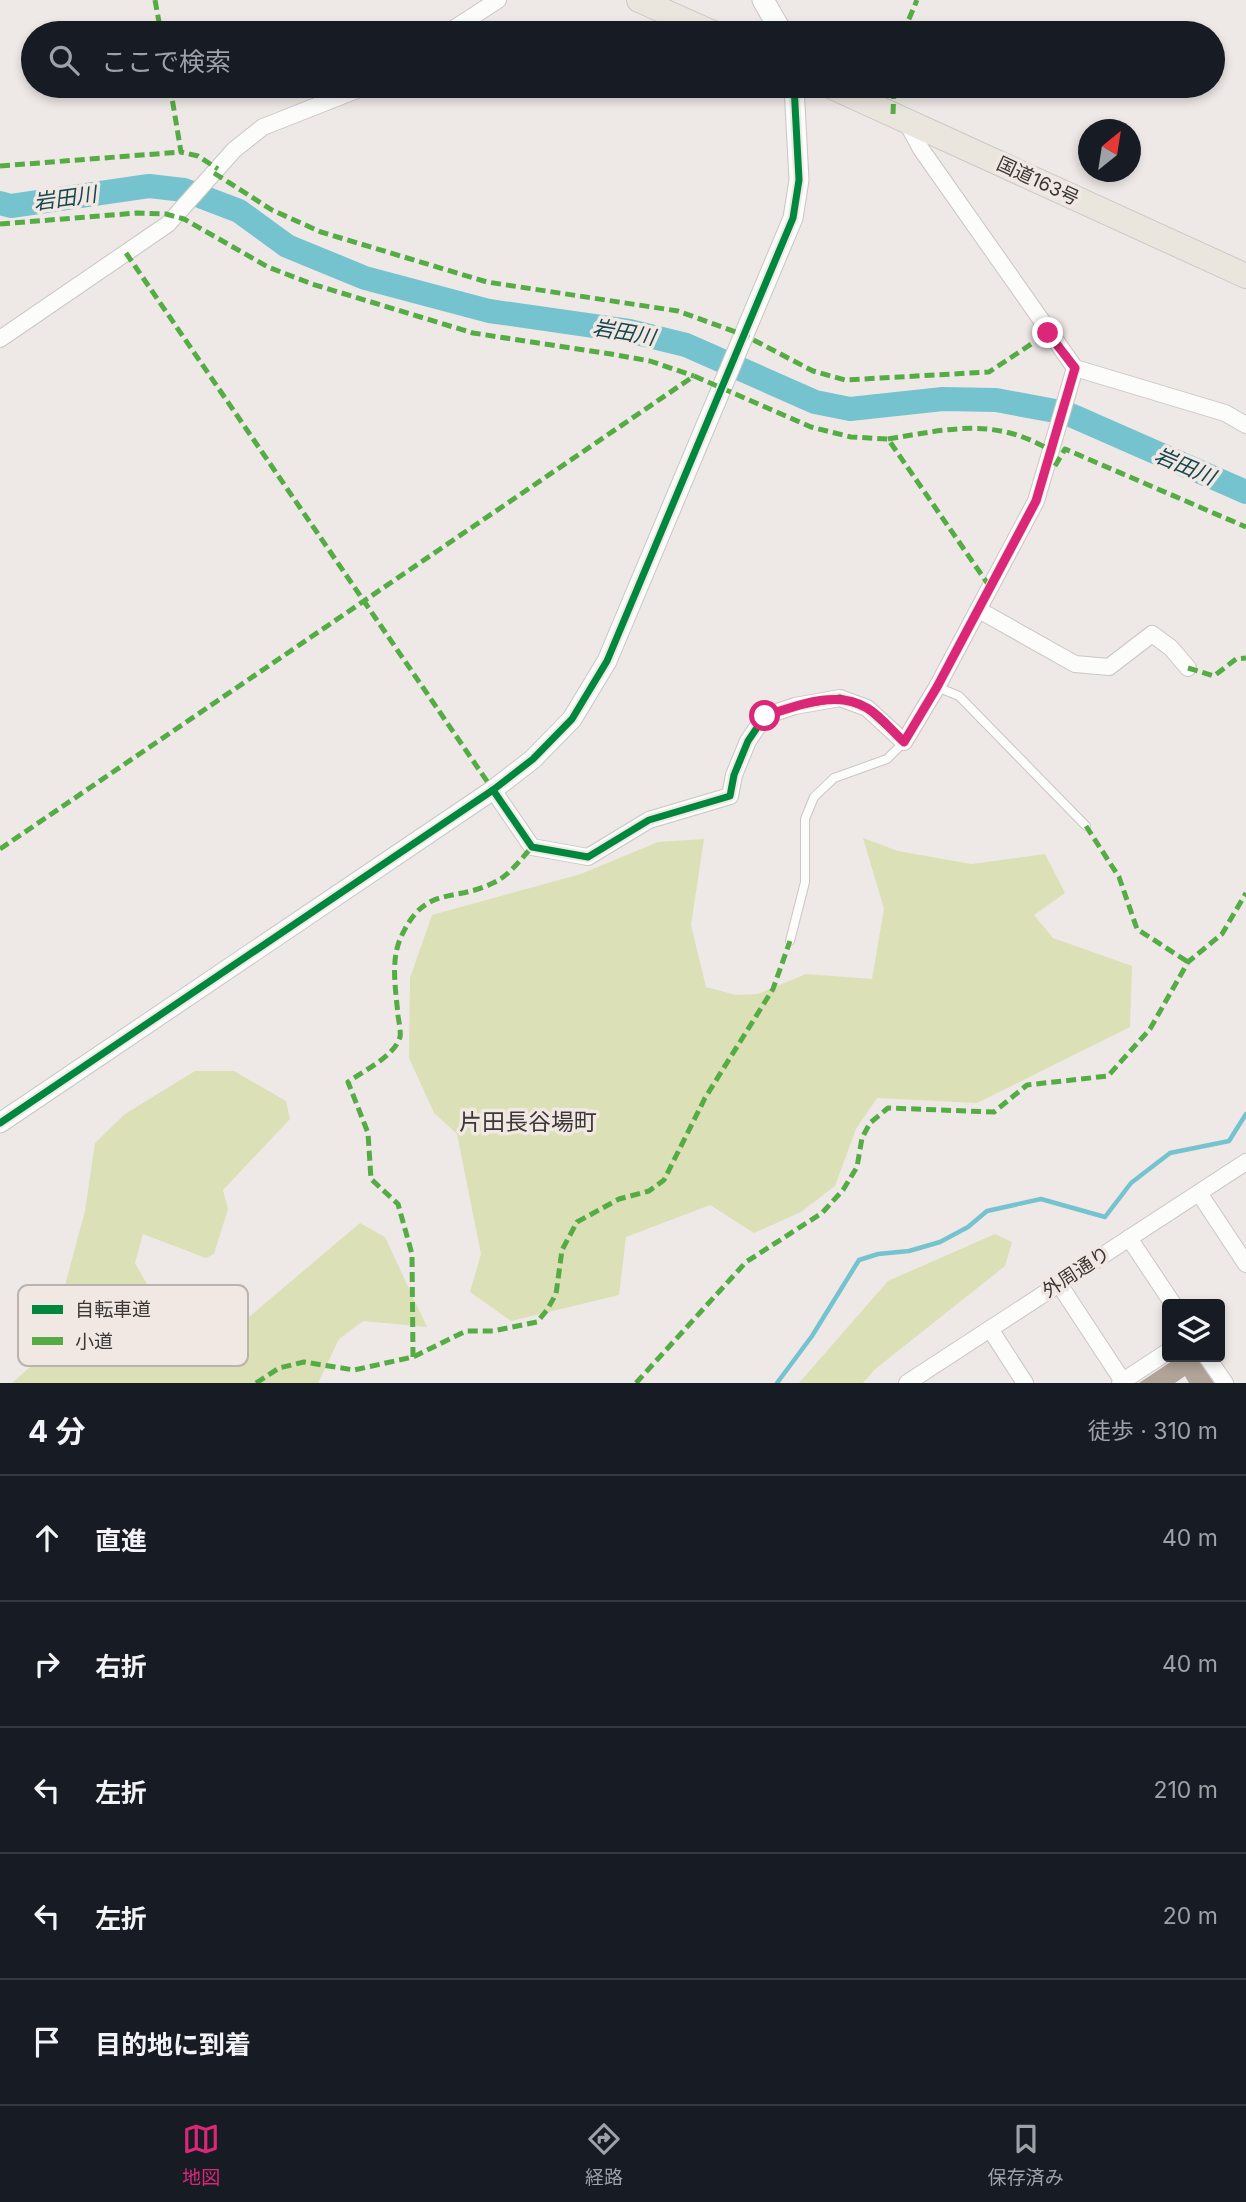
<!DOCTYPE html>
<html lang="ja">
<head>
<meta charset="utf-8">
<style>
  :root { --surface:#171b24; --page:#20242c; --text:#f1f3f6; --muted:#9ea1a6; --line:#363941; --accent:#db2777 }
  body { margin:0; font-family:Inter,"Noto Sans JP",sans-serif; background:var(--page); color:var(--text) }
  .controls { position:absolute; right:21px; bottom:21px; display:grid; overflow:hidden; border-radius:7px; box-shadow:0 4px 10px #0003 }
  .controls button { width:63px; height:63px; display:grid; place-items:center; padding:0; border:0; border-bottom:2px solid var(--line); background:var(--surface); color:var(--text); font:35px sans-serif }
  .compass { position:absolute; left:1078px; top:119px; width:63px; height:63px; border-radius:50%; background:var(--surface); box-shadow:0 4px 10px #0003; rotate:30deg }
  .stop { position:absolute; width:21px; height:21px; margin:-16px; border:5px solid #db2777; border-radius:50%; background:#fff }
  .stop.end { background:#db2777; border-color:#fff; box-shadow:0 2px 7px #0008 }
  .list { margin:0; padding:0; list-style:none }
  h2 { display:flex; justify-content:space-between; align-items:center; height:91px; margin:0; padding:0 28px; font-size:30px }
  h2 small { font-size:23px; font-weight:400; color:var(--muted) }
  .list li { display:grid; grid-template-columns:46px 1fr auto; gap:21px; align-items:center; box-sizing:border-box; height:126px; padding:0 28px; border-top:2px solid var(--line) }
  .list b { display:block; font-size:26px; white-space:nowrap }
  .list em { font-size:23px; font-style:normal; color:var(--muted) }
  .icon { flex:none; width:38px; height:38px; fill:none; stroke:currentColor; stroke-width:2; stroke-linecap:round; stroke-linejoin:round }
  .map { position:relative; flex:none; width:1246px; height:1383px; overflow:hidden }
  .search { position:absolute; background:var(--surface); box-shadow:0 4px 10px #0003; left:21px; right:21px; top:21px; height:77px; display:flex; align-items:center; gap:18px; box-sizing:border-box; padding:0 24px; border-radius:38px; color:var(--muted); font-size:26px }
  .sheet { height:721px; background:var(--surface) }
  nav { display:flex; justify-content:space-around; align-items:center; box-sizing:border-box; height:98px; border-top:2px solid var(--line); background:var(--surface); font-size:19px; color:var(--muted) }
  nav a { display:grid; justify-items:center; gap:4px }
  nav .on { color:var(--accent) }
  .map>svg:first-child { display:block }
  .green { fill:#dbe0b6 }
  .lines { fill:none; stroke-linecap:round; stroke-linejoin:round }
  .stream { stroke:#75c3ce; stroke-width:4.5 }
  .river { stroke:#75c3ce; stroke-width:24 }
  .building { fill:#b0a398 }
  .service-casing { stroke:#cac6c5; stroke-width:10 }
  .minor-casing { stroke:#cac6c5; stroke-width:18 }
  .tertiary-casing { stroke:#cac6c5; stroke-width:21 }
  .secondary-casing { stroke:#cac6c5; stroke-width:23 }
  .trunk-casing { stroke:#cac8c6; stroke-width:26 }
  .service { stroke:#fcfcfb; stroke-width:8 }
  .minor { stroke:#fcfcfb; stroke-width:16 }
  .tertiary { stroke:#fcfcfb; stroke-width:19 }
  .secondary { stroke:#fcfcfb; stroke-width:21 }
  .trunk { stroke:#eae6de; stroke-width:24 }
  .quiet { stroke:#55ac45; stroke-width:5; stroke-dasharray:10 5; stroke-linecap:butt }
  .cycleway-casing { stroke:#f1e8e4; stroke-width:11 }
  .cycleway { stroke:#00873e; stroke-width:7 }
  .route { stroke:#db2777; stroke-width:9 }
  .labels { text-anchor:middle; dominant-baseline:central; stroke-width:7; stroke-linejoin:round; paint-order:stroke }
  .street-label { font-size:19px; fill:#3b3836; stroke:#f1e8e4 }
  .water-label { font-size:21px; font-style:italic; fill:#17484f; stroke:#f1e8e4 }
  .quarter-label { font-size:23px; fill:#3b3836; stroke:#f1e8e4 }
  .key { fill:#f1e8e4; stroke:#bab3b0; stroke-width:2 }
  .key-label { font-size:19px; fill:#3b3836 }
</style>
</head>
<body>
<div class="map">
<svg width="1246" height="1383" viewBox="0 0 1246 1383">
  <rect width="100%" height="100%" fill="#eee9e7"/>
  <g class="green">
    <polygon points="863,838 898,851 971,864 1045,854 1065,893 1034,915 1053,938 1132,966 1130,1027 977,1103 877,1098 856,1129 835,1186 801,1212 754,1233 710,1205 626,1237 619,1295 511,1321 470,1292 481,1254 457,1134 434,1113 409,1058 410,978 432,915 581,874 658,842 704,839 691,925 706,987 736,995 758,994 806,974 872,979 884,909"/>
    <polygon points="195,1071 234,1071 286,1101 290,1119 223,1190 228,1209 214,1254 206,1258 143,1234 135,1263 168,1321 195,1338 237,1327 360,1223 385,1237 427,1327 363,1321 339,1339 318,1383 12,1383 47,1352 85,1211 95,1143 125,1114"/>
    <polygon points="995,1234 1012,1242 1005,1266 874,1370 863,1383 799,1383 888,1281"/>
  </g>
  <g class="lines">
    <polyline class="stream" points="777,1383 812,1336 859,1260 878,1254 909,1251 940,1242 968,1227 987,1211 1041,1199 1105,1217 1131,1183 1170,1153 1229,1141 1246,1114"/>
    <polyline class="river" points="0,203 11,206 149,186 184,190 239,211 287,246 365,278 489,311 629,331 686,345 815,402 850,409 943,399 996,400 1066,413 1246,492"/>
  </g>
  <polygon class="building" points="1178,1357 1196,1357 1214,1383 1189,1383 1185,1376 1175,1383 1139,1383"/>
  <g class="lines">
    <g class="service-casing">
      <g id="service">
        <polyline points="937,687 959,696 1086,826"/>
        <polyline points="790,941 805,882 805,819 814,797 834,778 887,759 904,742"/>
      </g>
    </g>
    <g class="minor-casing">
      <g id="minor">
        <polyline points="447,33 498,0"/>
        <polyline points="906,121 921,149 1075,368 1225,413 1246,425"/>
        <polyline points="0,339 168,224 234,150 263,127 367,86"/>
        <polyline points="979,610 1075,664 1109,667 1152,634 1171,648 1188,668"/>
        <polyline points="493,790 532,847 588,857 649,820 730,796 734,775 748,741 765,716 795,706 840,698 867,708 904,742 937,687 1036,501 1075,368"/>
        <polyline points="1199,1193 1246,1264"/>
        <polyline points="1129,1238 1173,1304"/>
        <polyline points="1059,1284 1124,1383"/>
        <polyline points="990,1329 1025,1383"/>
        <polyline points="1207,1357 1225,1383"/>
        <polyline points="907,1383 1246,1162"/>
        <polyline points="1120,1383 1167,1352"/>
      </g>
    </g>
    <g class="tertiary-casing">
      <polyline id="tertiary" points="0,1123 493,790 533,759 572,719 607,661 793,218 799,180 794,86"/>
    </g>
    <g class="secondary-casing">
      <polyline id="secondary" points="763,0 782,33"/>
    </g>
    <g class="trunk-casing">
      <g id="trunk">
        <polyline points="639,0 713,33"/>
        <polyline points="830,86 1246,276"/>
      </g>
    </g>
    <use href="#service" class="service"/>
    <use href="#minor" class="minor"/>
    <use href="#tertiary" class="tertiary"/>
    <use href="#secondary" class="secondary"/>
    <use href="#trunk" class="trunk"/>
    <g class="quiet">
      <polyline points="155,0 161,33"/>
      <polyline points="903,33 917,0"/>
      <polyline points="170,86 181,152 198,156 218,169"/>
      <polyline points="893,114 894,86"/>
      <polyline points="0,166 181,152"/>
      <polyline points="214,173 272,210 321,232 487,282 678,311 744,335 813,371 845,380 989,372 1048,333"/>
      <polyline points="0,224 137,213 166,214 184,219 268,267 312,284 473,333 611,354 650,361 694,376"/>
      <polyline points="126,253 493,790"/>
      <path d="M888,439C949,429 994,417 1050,450"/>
      <polyline points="1055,466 1065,449 1246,527"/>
      <polyline points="1188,668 1214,676 1236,659 1246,658"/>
      <polyline points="1086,826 1119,877 1137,929 1188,962"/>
      <polyline points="0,849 694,376 811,427 851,437 888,439 990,587"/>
      <path d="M413,1357L412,1254L398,1204L371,1179L368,1133L348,1082C363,1071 395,1056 400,1037C401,1032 399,1022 398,1016C396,990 390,961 401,937C425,884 453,903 493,883C509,876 520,860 532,847"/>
      <polyline points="256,1383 279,1368 304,1362 354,1370 413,1357 466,1331 493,1331 537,1322 547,1310 556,1294 562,1250 577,1222 619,1199 649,1191 664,1180 705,1098 773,989 790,941"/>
      <polyline points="636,1383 746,1262 822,1213 843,1190 857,1167 862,1138 870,1123 888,1108 994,1112 1027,1085 1108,1076 1150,1029 1188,962 1222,934 1246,893"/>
    </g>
    <g class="cycleway-casing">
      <g id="cycleway">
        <polyline points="493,790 532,847 588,857 649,820 730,796 734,775 748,741 765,716 795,706 840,698 867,708 904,742 937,687 1036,501 1075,368"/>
        <polyline points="0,1123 493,790 533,759 572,719 607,661 793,218 799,180 794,86"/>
      </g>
    </g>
    <use href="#cycleway" class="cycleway"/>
  </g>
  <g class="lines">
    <path class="route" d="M765,716C796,706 837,689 867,708C881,716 893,732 904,742L937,687L1036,501L1075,368L1048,333"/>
  </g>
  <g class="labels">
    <g class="street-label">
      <text transform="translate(1038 181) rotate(25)">国道163号</text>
      <text transform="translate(1076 1272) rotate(-33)">外周通り</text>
    </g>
    <g class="water-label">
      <text transform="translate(65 198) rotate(-8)">岩田川</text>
      <text transform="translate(624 332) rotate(10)">岩田川</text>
      <text transform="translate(1185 466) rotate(23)">岩田川</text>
    </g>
    <g class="quarter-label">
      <text x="528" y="1122">片田長谷場町</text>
    </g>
  </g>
  <rect x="18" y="1285" width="230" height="81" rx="10" class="key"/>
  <rect x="32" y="1305" width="31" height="9" fill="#00873e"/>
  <rect x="32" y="1337" width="31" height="8" fill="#55ac45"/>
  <g class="key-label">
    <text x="75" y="1316">自転車道</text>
    <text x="75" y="1348">小道</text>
  </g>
</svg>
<div class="controls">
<button><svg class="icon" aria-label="layers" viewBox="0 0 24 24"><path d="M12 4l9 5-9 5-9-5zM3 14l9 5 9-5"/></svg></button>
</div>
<svg class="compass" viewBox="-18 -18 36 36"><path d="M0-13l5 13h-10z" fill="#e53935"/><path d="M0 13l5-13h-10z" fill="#9ea1a6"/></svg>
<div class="stop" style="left:765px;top:716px"></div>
<div class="stop end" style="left:1048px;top:333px"></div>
<div class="search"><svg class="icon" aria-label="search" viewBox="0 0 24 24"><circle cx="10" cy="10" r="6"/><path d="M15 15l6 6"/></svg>ここで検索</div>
</div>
<section class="sheet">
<h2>4 分<small>徒歩 · 310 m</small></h2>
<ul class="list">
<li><svg class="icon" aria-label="ahead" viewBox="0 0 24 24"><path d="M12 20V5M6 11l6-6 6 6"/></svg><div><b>直進</b></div><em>40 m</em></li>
<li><svg class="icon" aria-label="right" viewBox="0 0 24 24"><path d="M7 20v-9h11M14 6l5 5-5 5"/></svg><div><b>右折</b></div><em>40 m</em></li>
<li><svg class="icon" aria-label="left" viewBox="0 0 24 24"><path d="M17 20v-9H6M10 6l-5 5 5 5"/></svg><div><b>左折</b></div><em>210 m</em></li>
<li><svg class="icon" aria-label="left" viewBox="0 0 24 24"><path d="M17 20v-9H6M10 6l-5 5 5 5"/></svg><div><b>左折</b></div><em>20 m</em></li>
<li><svg class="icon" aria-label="arrive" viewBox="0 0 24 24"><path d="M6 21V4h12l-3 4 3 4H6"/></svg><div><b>目的地に到着</b></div></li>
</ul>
</section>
<nav>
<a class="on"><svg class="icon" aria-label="map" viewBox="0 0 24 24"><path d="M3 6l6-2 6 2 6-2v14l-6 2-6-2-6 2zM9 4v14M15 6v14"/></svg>地図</a>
<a><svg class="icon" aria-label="directions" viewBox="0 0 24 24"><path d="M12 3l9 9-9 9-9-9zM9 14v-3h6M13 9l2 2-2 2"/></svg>経路</a>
<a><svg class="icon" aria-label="saved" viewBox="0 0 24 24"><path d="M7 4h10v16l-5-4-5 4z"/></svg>保存済み</a>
</nav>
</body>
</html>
